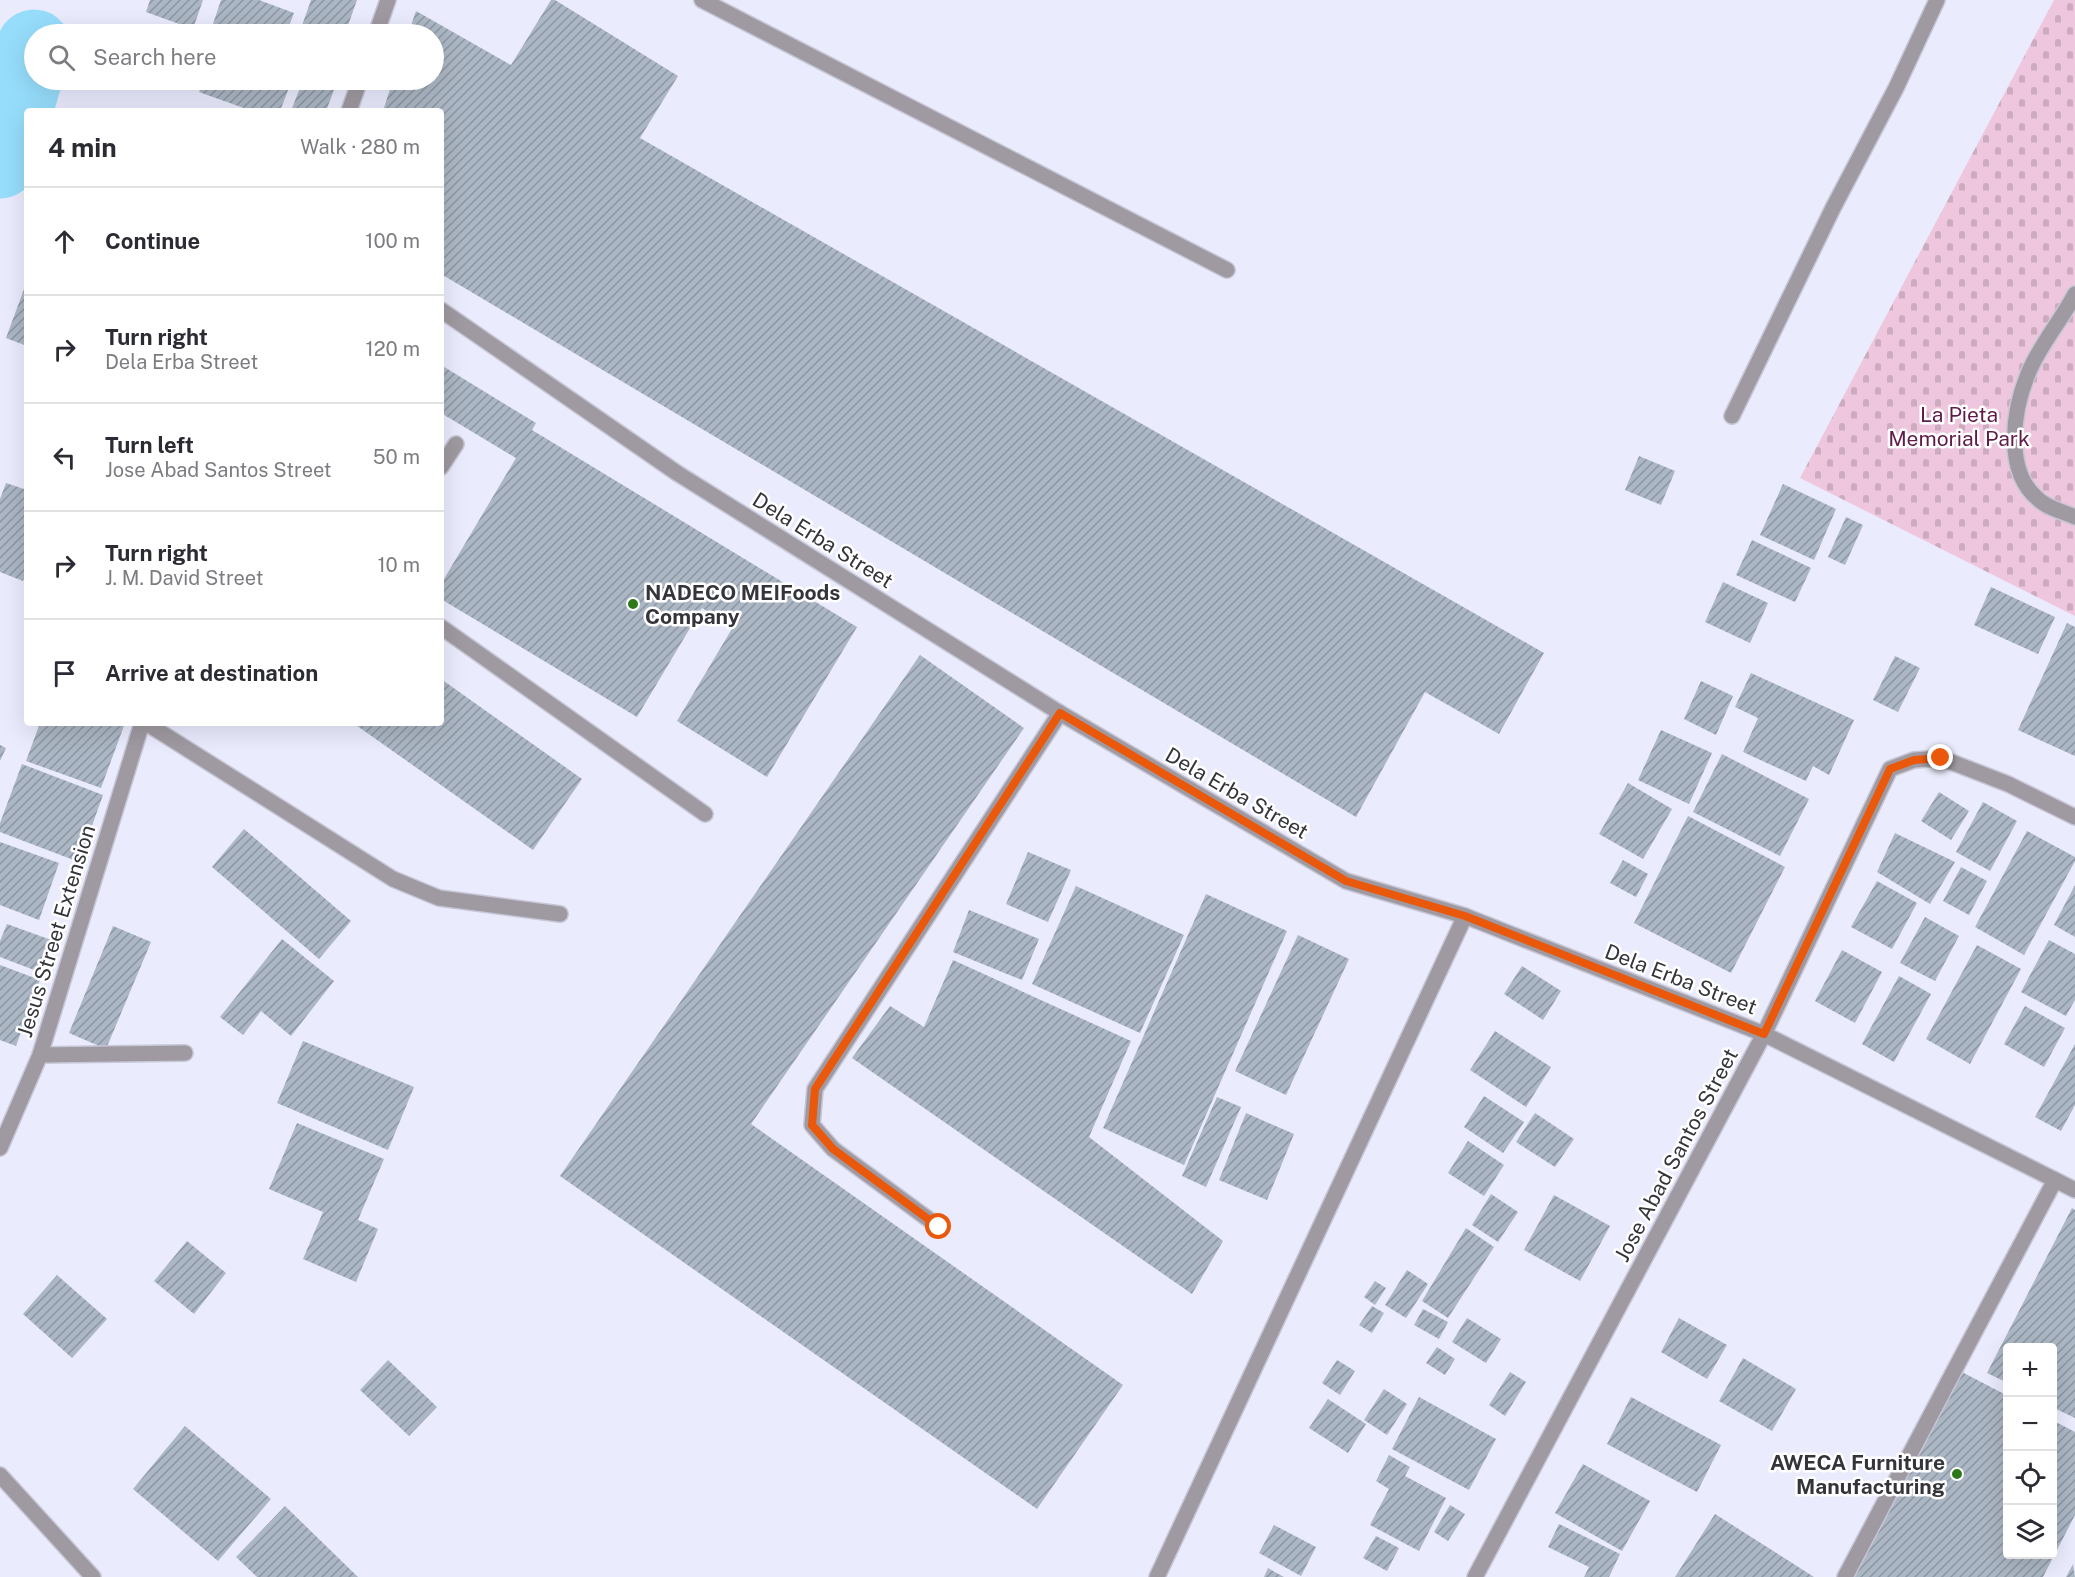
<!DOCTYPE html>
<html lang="en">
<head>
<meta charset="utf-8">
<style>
  :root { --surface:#fff; --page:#f7f7f7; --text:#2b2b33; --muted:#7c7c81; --line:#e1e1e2 }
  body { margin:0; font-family:"Public Sans",sans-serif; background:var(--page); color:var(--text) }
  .controls { position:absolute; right:18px; bottom:18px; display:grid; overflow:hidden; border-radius:6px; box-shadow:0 6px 24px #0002 }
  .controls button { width:54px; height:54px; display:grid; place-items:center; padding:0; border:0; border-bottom:2px solid var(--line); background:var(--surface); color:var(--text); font:30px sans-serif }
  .stop { position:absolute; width:18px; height:18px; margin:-14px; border:4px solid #ea580c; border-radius:50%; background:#fff }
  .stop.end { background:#ea580c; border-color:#fff; box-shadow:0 2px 6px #0008 }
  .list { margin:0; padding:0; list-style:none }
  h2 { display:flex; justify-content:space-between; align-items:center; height:78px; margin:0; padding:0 24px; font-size:26px }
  h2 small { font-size:20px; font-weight:400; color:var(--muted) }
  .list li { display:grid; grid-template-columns:39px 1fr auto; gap:18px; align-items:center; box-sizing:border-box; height:108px; padding:0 24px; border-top:2px solid var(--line) }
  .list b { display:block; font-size:22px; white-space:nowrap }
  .list p { margin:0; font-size:20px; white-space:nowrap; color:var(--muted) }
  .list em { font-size:20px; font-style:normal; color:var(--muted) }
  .icon { flex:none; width:33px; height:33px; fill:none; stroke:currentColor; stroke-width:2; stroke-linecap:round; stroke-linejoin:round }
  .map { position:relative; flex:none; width:2075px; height:1577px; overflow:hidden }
  .search { position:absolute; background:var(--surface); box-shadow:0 6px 24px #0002; left:24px; top:24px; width:420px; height:66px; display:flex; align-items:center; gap:15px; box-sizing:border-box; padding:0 21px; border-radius:33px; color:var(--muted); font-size:22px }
  .panel { position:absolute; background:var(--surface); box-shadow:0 6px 24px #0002; left:24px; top:108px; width:420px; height:618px; border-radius:6px }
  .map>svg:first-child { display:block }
  .cemetery { fill:url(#cemetery-stones) }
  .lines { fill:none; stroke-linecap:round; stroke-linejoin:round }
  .river { stroke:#96ddfb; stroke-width:75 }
  .building { fill:url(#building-hatch) }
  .service-casing { stroke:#c6c6d6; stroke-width:18 }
  .minor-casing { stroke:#c6c6d6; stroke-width:18 }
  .service { stroke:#9f9aa1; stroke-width:15 }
  .minor { stroke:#9f9aa1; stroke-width:15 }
  .route { stroke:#ea580c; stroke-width:8 }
  .poi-dot { fill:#2e771b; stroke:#fff; stroke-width:2 }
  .labels { text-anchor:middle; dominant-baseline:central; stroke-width:5; stroke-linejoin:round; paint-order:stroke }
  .park-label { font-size:21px; fill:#5f1c4a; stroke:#fff }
  .street-label { font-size:21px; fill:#34343b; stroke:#fff }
  .poi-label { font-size:21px; font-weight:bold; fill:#34343b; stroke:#fff; text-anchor:start }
</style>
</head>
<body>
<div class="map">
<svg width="2075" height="1577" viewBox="0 0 2075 1577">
  <defs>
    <pattern id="cemetery-stones" width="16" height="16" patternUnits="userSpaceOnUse" patternTransform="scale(1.5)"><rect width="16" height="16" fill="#eec6de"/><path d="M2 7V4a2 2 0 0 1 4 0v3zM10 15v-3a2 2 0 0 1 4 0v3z" fill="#cdabbf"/></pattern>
    <pattern id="building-hatch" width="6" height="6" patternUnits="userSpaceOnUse" patternTransform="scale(1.5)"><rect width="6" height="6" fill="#acb7c5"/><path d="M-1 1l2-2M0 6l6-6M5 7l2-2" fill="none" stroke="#8d96a1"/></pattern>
  </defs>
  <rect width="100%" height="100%" fill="#eaebfd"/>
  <polygon class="cemetery" points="2054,0 2075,0 2075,616 1800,478"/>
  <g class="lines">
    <polyline class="river" points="0,161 34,47"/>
  </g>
  <g class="building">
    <polygon points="150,0 203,0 193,29 146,12"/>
    <polygon points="221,0 259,0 294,13 286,34 242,34 213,24"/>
    <polygon points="311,0 357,0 345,34 299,34"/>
    <polygon points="551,0 555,0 678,76 640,138 1544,653 1499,734 1425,692 1356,817 441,274 441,111 383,111 393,80 434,80 434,34 408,34 416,11 511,65"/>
    <polygon points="204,80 292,80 280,111 252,111 199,92"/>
    <polygon points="303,80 321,80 336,85 326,111 291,111"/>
    <polygon points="27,281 27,346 6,338"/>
    <polygon points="441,365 536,423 532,430 857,627 767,777 677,721 733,627 702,608 637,717 441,599 441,584 516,458 441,413"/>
    <polygon points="1639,456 1675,471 1661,505 1625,490"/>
    <polygon points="6,483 27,490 27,570 23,581 0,572 0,499"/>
    <polygon points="1783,484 1836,509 1814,560 1760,535"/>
    <polygon points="1846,517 1863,525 1845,565 1828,557"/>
    <polygon points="1752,540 1811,568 1795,602 1736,575"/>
    <polygon points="1723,582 1768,603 1750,643 1705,622"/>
    <polygon points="1991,587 2055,617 2038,654 1974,625"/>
    <polygon points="2067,623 2075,627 2075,756 2018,730"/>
    <polygon points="920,655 1024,728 751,1124 1123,1385 1037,1509 560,1176"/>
    <polygon points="1895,656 1920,668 1898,712 1873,700"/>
    <polygon points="1751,673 1854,720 1829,775 1813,766 1806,781 1743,752 1758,718 1735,707"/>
    <polygon points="441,679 582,779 533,850 353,723 441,723"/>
    <polygon points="1701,681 1733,696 1716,735 1684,719"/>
    <polygon points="40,723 125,723 101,788 26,761"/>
    <polygon points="1661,730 1712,753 1689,804 1638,780"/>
    <polygon points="0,745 6,748 0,761"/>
    <polygon points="1722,754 1809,799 1780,856 1693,812"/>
    <polygon points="22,764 103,795 79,862 0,832 0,823"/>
    <polygon points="1628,783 1672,809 1643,859 1599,834"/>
    <polygon points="1939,792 1969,811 1951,840 1921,821"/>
    <polygon points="1983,802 2017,821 1990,871 1956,852"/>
    <polygon points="1688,816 1785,867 1731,973 1634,923"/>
    <polygon points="244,829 351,921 319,959 212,867"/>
    <polygon points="2027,831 2075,857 2075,861 2024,955 1975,927"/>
    <polygon points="1895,833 1955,862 1930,904 1877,872"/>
    <polygon points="0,842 59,863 39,920 0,905"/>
    <polygon points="1028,852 1071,870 1048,922 1006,904"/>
    <polygon points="1623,860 1648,874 1636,897 1610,883"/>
    <polygon points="1961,867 1987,881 1969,915 1943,901"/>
    <polygon points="1877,881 1917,903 1892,949 1851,927"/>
    <polygon points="2075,885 2075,937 2054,925"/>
    <polygon points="1076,886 1184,935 1140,1033 1032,984"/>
    <polygon points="1206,894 1287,931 1184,1165 1103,1128"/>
    <polygon points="969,910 1039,939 1022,980 953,952"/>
    <polygon points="1925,917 1959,936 1935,981 1900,963"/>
    <polygon points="7,924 54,941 42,973 0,957 0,941"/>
    <polygon points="113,926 151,942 106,1049 69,1033"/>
    <polygon points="1298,935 1349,959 1286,1095 1235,1071"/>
    <polygon points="282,939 334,981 291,1036 261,1011 243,1035 220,1017"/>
    <polygon points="2049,940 2075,954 2075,1000 2066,1016 2021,992"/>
    <polygon points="1977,945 2021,969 1970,1064 1926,1039"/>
    <polygon points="1842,950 1882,972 1855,1023 1815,1001"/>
    <polygon points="953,960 1131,1041 1089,1137 1223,1241 1192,1294 852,1058 890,1006 924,1027"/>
    <polygon points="0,965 40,980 16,1046 0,1040"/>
    <polygon points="1522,966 1561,991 1543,1020 1504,994"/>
    <polygon points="1899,976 1931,994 1894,1062 1862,1044"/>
    <polygon points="2025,1006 2065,1028 2044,1067 2004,1044"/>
    <polygon points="1495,1031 1551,1067 1526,1107 1470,1070"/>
    <polygon points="303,1041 414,1087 388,1150 277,1103"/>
    <polygon points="2075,1044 2075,1105 2061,1131 2035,1117"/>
    <polygon points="1484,1096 1524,1122 1503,1153 1464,1127"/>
    <polygon points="1217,1097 1241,1107 1206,1187 1182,1176"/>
    <polygon points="1246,1113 1294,1134 1267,1200 1219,1180"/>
    <polygon points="1535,1113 1574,1139 1555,1167 1516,1142"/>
    <polygon points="297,1123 384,1159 358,1220 378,1229 356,1282 303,1259 323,1212 269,1189"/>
    <polygon points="1468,1141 1504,1165 1484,1196 1448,1173"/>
    <polygon points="1491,1194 1518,1212 1498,1242 1472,1225"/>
    <polygon points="1554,1195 1610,1226 1580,1281 1524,1250"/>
    <polygon points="2072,1208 2075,1210 2075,1418 2052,1407 2052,1348 2008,1348 2008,1383 1987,1373"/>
    <polygon points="1466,1228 1494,1247 1448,1318 1422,1301"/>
    <polygon points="187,1241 226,1273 194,1314 154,1281"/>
    <polygon points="1407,1270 1428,1284 1406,1318 1385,1305"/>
    <polygon points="57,1275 107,1319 72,1358 23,1314"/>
    <polygon points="1375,1281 1386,1288 1375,1305 1364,1297"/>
    <polygon points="1372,1306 1384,1313 1372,1333 1359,1325"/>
    <polygon points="1423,1309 1448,1322 1439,1339 1414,1325"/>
    <polygon points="1467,1318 1501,1339 1486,1363 1452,1342"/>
    <polygon points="1679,1318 1727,1345 1707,1379 1661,1352"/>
    <polygon points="1437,1347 1455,1359 1445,1375 1426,1363"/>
    <polygon points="1743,1358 1796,1389 1772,1431 1719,1401"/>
    <polygon points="388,1360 437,1407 409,1436 360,1390"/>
    <polygon points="1337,1360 1355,1371 1340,1395 1322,1383"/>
    <polygon points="1960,1371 2008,1396 2008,1554 2052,1554 2052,1420 2075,1432 2075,1515 2043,1577 1851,1577"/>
    <polygon points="1510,1372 1526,1382 1505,1416 1489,1405"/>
    <polygon points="1384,1389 1407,1404 1387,1435 1364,1420"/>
    <polygon points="1419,1397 1496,1439 1469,1490 1392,1449"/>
    <polygon points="1631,1397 1721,1445 1697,1492 1607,1444"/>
    <polygon points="1328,1399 1366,1424 1348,1453 1309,1428"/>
    <polygon points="185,1426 271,1499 218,1561 133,1489"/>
    <polygon points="1389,1455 1410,1467 1405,1476 1446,1498 1419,1551 1370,1525 1389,1489 1376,1481"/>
    <polygon points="1583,1464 1650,1501 1622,1551 1555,1513"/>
    <polygon points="1450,1505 1465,1514 1448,1541 1434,1532"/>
    <polygon points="285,1506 358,1577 257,1577 236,1557"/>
    <polygon points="1715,1514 1814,1577 1675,1577"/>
    <polygon points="1559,1524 1620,1554 1609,1577 1584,1577 1589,1567 1548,1547"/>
    <polygon points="1274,1525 1316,1547 1301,1576 1259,1553"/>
    <polygon points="1376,1536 1399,1548 1387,1571 1363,1558"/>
    <polygon points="2073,1564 2075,1577 2066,1577"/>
    <polygon points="1268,1568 1284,1577 1264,1577"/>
  </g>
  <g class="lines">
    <g class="service-casing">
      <g id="service">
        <polyline points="702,0 1227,270"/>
        <path d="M2075,294C2061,321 2039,346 2028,374C2013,410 2004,471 2038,499C2047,508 2064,512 2075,517"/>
        <polyline points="441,467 456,444"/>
        <polyline points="441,627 705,814"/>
        <polyline points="146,723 393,879 439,898 560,914"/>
        <polyline points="40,1055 185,1053"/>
        <polyline points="939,1227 833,1149 812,1125 815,1089 1060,713"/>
      </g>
    </g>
    <g class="minor-casing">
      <g id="minor">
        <polyline points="376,34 388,0"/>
        <polyline points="349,111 360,80"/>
        <polyline points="441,310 677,473 1060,713 1346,881 1465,916 1764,1034 2075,1190"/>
        <polyline points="1732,416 1833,208 1896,88 1937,0"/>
        <polyline points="0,1148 40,1055 142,723"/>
        <polyline points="0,1475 93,1577"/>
        <polyline points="1157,1577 1465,916"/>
        <polyline points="1475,1577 1764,1034 1890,769 1914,760 1941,758 2008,784 2075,817"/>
        <polyline points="1845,1577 2055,1180"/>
      </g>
    </g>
    <use href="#service" class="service"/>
    <use href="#minor" class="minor"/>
  </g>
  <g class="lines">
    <polyline class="route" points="939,1227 833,1149 812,1125 815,1089 1060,713 1346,881 1465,916 1764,1034 1890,769 1914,760 1941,758"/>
  </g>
  <g class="poi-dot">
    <circle cx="633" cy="604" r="6"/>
    <circle cx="1957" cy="1474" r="6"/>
  </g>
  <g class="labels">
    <g class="park-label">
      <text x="1959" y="414">La Pieta<tspan x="1959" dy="24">Memorial Park</tspan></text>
    </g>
    <g class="street-label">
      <text transform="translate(823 540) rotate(32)">Dela Erba Street</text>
      <text transform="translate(1237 793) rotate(30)">Dela Erba Street</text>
      <text transform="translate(56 931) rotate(-73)">Jesus Street Extension</text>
      <text transform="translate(1681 979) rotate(21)">Dela Erba Street</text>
      <text transform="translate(1676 1155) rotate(-62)">Jose Abad Santos Street</text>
    </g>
    <g class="poi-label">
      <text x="645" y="592">NADECO MEIFoods<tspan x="645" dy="24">Company</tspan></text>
      <text x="1945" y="1462" text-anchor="end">AWECA Furniture<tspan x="1945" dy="24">Manufacturing</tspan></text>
    </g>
  </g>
</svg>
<div class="controls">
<button>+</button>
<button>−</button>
<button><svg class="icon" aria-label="locate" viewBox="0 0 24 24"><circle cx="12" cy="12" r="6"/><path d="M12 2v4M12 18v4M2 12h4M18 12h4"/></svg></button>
<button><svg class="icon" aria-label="layers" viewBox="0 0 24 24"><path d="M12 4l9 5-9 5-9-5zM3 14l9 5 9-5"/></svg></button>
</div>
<div class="stop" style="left:939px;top:1227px"></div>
<div class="stop end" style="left:1941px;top:758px"></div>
<div class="search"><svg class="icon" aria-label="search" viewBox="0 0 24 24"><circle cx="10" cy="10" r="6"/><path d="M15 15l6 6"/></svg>Search here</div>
<section class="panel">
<h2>4 min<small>Walk · 280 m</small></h2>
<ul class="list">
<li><svg class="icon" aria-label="ahead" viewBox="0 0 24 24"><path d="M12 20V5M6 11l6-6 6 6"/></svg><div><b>Continue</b></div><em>100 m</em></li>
<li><svg class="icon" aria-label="right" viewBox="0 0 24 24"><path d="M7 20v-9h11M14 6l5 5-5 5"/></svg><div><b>Turn right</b><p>Dela Erba Street</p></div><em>120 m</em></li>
<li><svg class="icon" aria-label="left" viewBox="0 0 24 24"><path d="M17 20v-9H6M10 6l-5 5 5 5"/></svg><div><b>Turn left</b><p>Jose Abad Santos Street</p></div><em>50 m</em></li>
<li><svg class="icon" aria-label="right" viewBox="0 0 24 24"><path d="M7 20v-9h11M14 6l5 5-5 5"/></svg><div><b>Turn right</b><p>J. M. David Street</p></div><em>10 m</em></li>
<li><svg class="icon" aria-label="arrive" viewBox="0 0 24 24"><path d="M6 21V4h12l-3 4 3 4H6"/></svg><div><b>Arrive at destination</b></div></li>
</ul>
</section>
</div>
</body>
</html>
